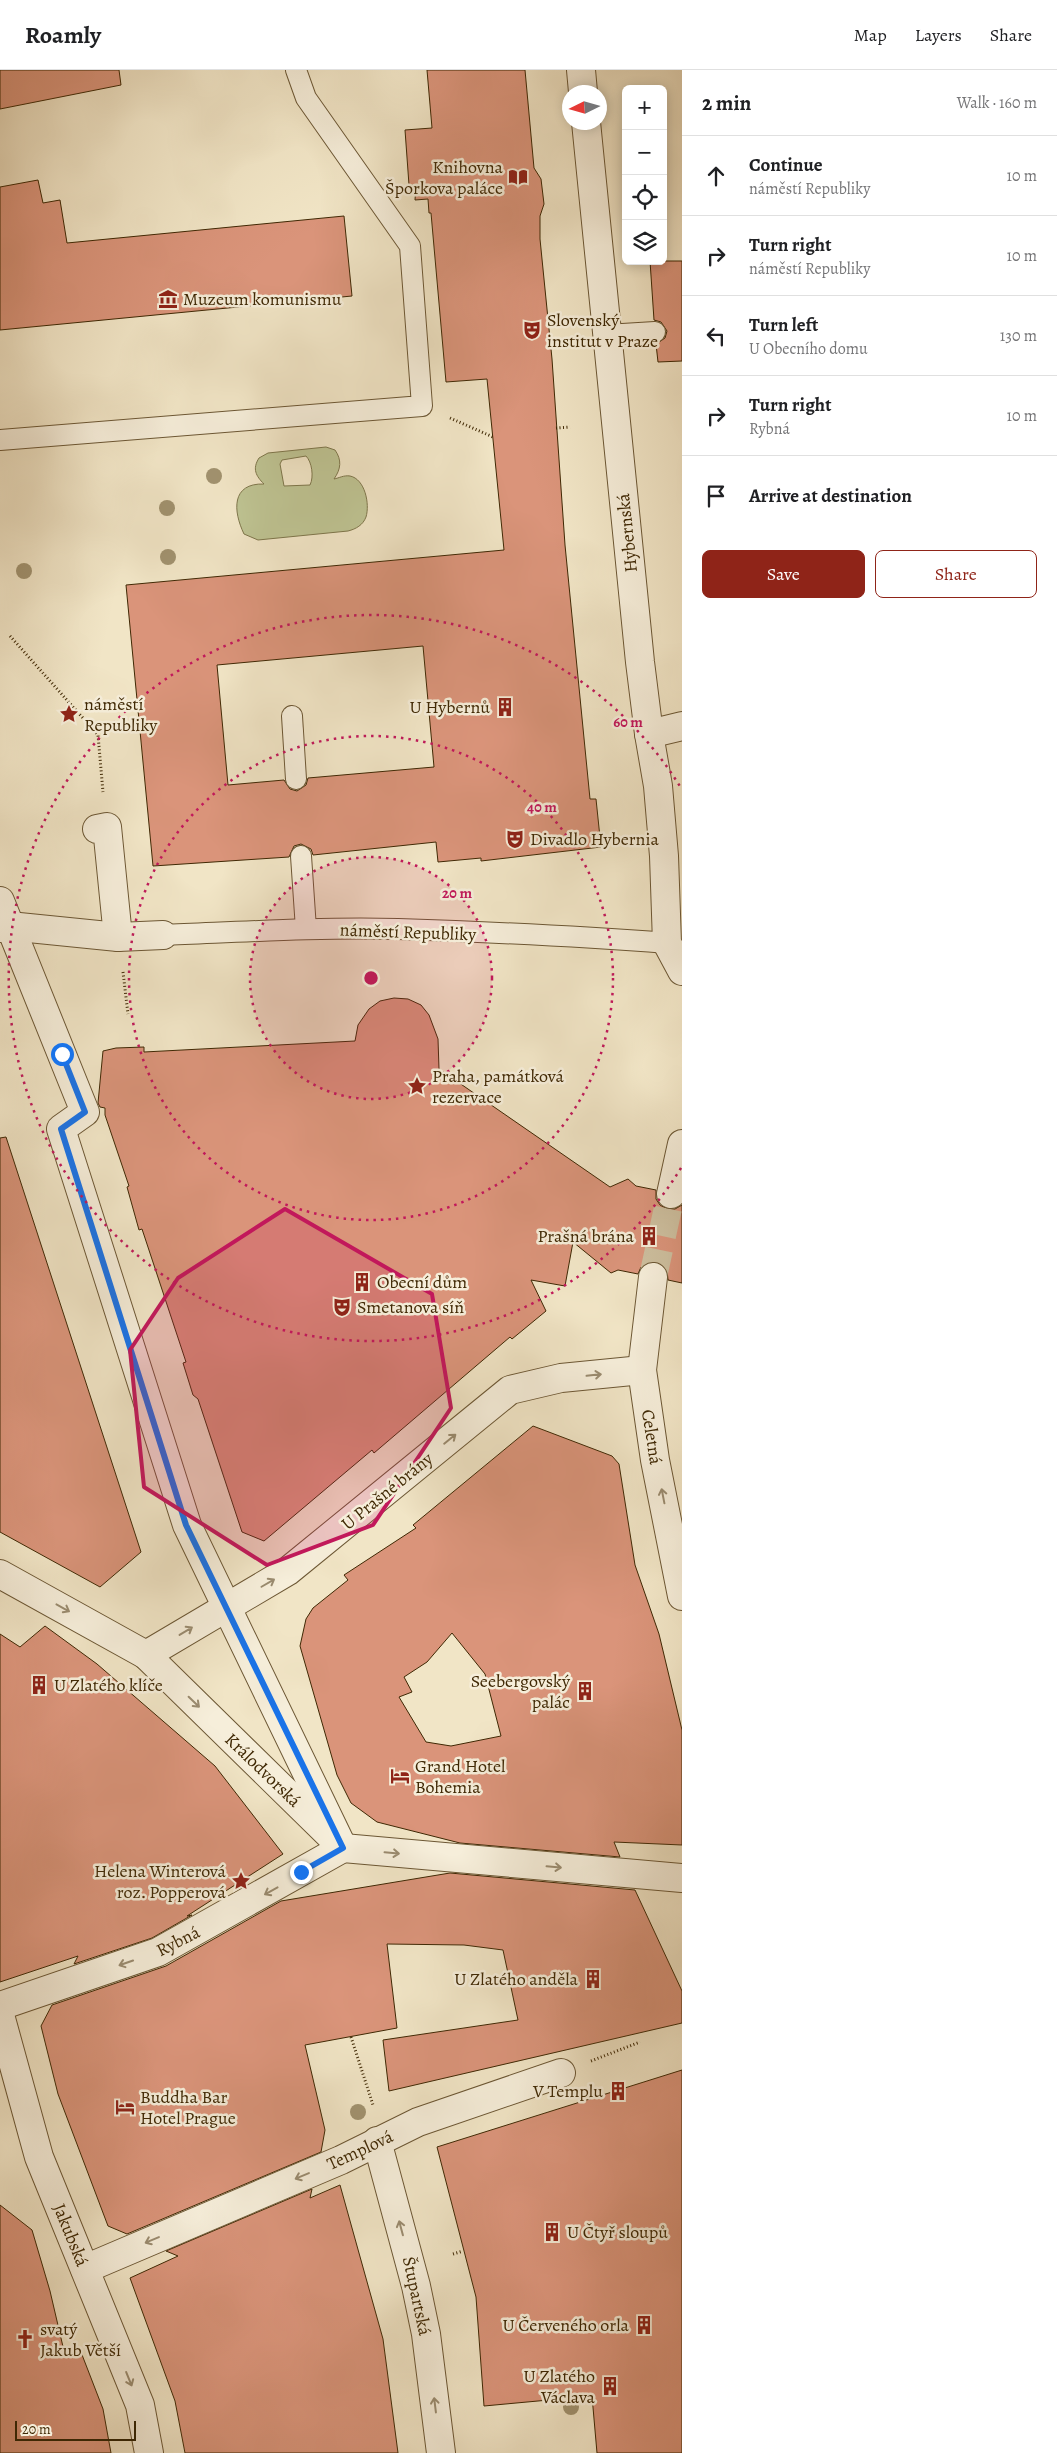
<!DOCTYPE html>
<html lang="en">
<head>
<meta charset="utf-8">
<style>
  :root { --surface:#fff; --page:#f2f2f2; --text:#202124; --muted:#757577; --line:#e0e0e0; --accent:#8f2418 }
  body { margin:0; font-family:Alegreya,serif; background:var(--page); color:var(--text) }
  .controls { position:absolute; right:15px; top:15px; display:grid; overflow:hidden; border-radius:8px; box-shadow:0 2px 12px #0003 }
  .controls button { width:45px; height:45px; display:grid; place-items:center; padding:0; border:0; border-bottom:1px solid var(--line); background:var(--surface); color:var(--text); font:25px sans-serif }
  .compass { position:absolute; left:562px; top:15px; width:45px; height:45px; border-radius:50%; background:var(--surface); box-shadow:0 2px 12px #0003; rotate:265deg }
  .scale { position:absolute; left:15px; bottom:12px; width:121px; box-sizing:border-box; padding-left:5px; border:2px solid #3f2804; border-top:0; font-size:14px; line-height:18px; white-space:nowrap; color:#3f2804; -webkit-text-stroke:4px #f6eeda; paint-order:stroke }
  .stop { position:absolute; width:15px; height:15px; margin:-11px; border:4px solid #1a73e8; border-radius:50%; background:#fff }
  .stop.end { background:#1a73e8; border-color:#fff; box-shadow:0 1px 5px #0008 }
  .list { margin:0; padding:0; list-style:none }
  h2 { display:flex; justify-content:space-between; align-items:center; height:65px; margin:0; padding:0 20px; font-size:21px }
  h2 small { font-size:16px; font-weight:400; color:var(--muted) }
  .list li { display:grid; grid-template-columns:32px 1fr auto; gap:15px; align-items:center; box-sizing:border-box; height:80px; padding:0 20px; border-top:1px solid var(--line) }
  .list b { display:block; font-size:19px; white-space:nowrap }
  .list p { margin:0; font-size:16px; white-space:nowrap; color:var(--muted) }
  .list em { font-size:16px; font-style:normal; color:var(--muted) }
  .actions { display:flex; gap:10px; padding:15px 20px }
  .actions a { flex:1; padding:11px 0; border:1px solid var(--accent); border-radius:8px; text-align:center; font-size:18px; color:var(--accent) }
  .actions .main { background:var(--accent); color:#fff }
  .icon { flex:none; width:28px; height:28px; fill:none; stroke:currentColor; stroke-width:2; stroke-linecap:round; stroke-linejoin:round }
  .map { position:relative; flex:none; width:682px; height:2383px; overflow:hidden }
  header { display:flex; align-items:center; gap:30px; box-sizing:border-box; height:70px; padding:0 25px; background:var(--surface); border-bottom:1px solid var(--line) }
  header strong { font-size:24px }
  nav { display:flex; gap:28px; margin-inline-start:auto; font-size:18px }
  main { display:flex }
  aside { flex:1; background:var(--surface) }
  .map>svg:first-child { display:block }
  .green { fill:#bec392; stroke:#7e764b; fill-rule:evenodd }
  .building { fill:#da947a; stroke:#3f2804; fill-rule:evenodd }
  .lines { fill:none; stroke-linecap:round; stroke-linejoin:round }
  .street-tunnel { stroke:#cdbf9f; stroke-width:28; stroke-dasharray:28 14; stroke-linecap:butt }
  .lane-casing { stroke:#6c5734; stroke-width:22 }
  .street-casing { stroke:#6c5734; stroke-width:30 }
  .path { stroke:#3f2804; stroke-width:3; stroke-dasharray:1 2.5; stroke-linecap:butt }
  .lane { stroke:#f6eeda; stroke-width:20 }
  .street { stroke:#f6eeda; stroke-width:28 }
  .tree { fill:#a1926f }
  .oneway { stroke:#9a8b6f }
  .route { stroke:#1a73e8; stroke-width:6 }
  .marked { fill:#c2185b; fill-opacity:0.2; stroke:#c2185b; stroke-width:4; stroke-linejoin:round }
  .ring { fill:none; stroke:#c2185b; stroke-width:2.5; stroke-dasharray:2.5 5 }
  .labels { text-anchor:middle; dominant-baseline:central; stroke-width:5; stroke-linejoin:round; paint-order:stroke }
  .poi-label { font-size:18px; fill:#3f2804; stroke:#f6eeda; text-anchor:start }
  .street-label { font-size:18px; fill:#3f2804; stroke:#f6eeda }
  .centre { fill:#c2185b; stroke:#f6eeda; stroke-width:2.5 }
  .ring-label { font-size:15px; text-anchor:middle; font-weight:bold; fill:#c2185b; stroke:#f6eeda; stroke-width:5; stroke-linejoin:round; paint-order:stroke }
</style>
</head>
<body>
<header>
<strong>Roamly</strong>
<nav><a>Map</a><a>Layers</a><a>Share</a></nav>
</header>
<main>
<div class="map">
<svg width="682" height="2383" viewBox="0 0 682 2383">
  <rect width="100%" height="100%" fill="#f1e5c6"/>
  <filter id="stains"><feTurbulence type="fractalNoise" baseFrequency=".004" numOctaves="4"/><feColorMatrix values="0 0 0 0 .2 0 0 0 0 .09 0 0 0 0 .02 0 0 0 .5 -.17"/></filter>
  <radialGradient id="worn" r=".72"><stop offset=".6" stop-color="#630" stop-opacity="0"/><stop offset="1" stop-color="#630" stop-opacity=".3"/></radialGradient>
  <path class="green" d="M326,377L335,380C342,390 341,399 334,409C339,408 344,405 350,406C365,409 370,434 366,447C363,455 356,459 348,461L258,470L244,464C233,441 231,413 264,414C256,406 252,399 259,388L268,383ZM306,386C312,392 314,407 310,415L284,416L280,394L282,390Z"/>
  <g class="building">
    <polygon points="0,0 119,0 121,15 0,39"/>
    <path d="M427,0H525L534,98L541,109L544,134L540,146V169L552,289L565,475L590,729H596L601,777L481,791V788L438,792L436,772L313,785L311,779L301,774L294,776L289,787L153,796L126,515L504,480L487,309L446,312L431,143H429L428,129L415,130L416,115H409L405,60L432,58ZM423,576L434,697L308,708L306,715L297,721L290,719L284,710L228,715L217,595Z"/>
    <polygon points="38,110 43,133 60,130 67,173 344,146 352,226 0,260 0,117"/>
    <polygon points="650,191 682,191 682,291 658,292 656,274 665,268 667,261 661,252 654,250"/>
    <polygon points="394,928 408,929 421,935 429,945 438,969 439,999 610,1117 628,1109 636,1116 656,1120 656,1129 660,1135 667,1139 675,1139 682,1135 682,1213 668,1210 667,1200 662,1194 655,1192 646,1193 641,1197 638,1204 618,1200 611,1203 573,1172 565,1216 531,1210 546,1241 512,1269 510,1267 374,1383 372,1380 264,1471 242,1462 198,1329 193,1325 183,1293 186,1292 142,1159 139,1160 127,1117 129,1116 105,1045 105,1038 100,1037 98,1033 103,981 116,978 144,977 144,982 355,971 358,955 369,939 380,931"/>
    <polygon points="6,1067 141,1482 100,1517 0,1462 0,1068"/>
    <path d="M533,1356L612,1386L619,1394L635,1495L659,1564L682,1660V1775L614,1772L620,1787L460,1773L377,1752L351,1733L337,1705L300,1576L306,1549L313,1538L348,1510L344,1505L416,1458L413,1455ZM452,1563L485,1604L501,1666L451,1676L426,1672L399,1627L412,1622L404,1607L427,1592Z"/>
    <polygon points="45,1556 97,1594 215,1696 283,1784 187,1846 192,1845 152,1868 74,1894 78,1886 0,1912 0,1564 20,1577"/>
    <polygon points="450,1803 635,1820 682,1921 682,1953 389,2021 383,1970 518,1950 503,1880 464,1875 387,1874 397,1958 305,1975 325,2060 321,2082 127,2164 108,2156 58,2024 41,1956 52,1935 166,1896 281,1831"/>
    <polygon points="682,2000 682,2383 597,2383 592,2326 484,2336 476,2227 437,2077"/>
    <polygon points="340,2115 383,2269 398,2383 185,2383 175,2331 130,2208 178,2186 166,2181 312,2119 310,2128"/>
    <polygon points="0,2135 32,2160 50,2221 64,2281 79,2277 103,2339 111,2383 0,2383"/>
  </g>
  <g class="lines">
    <polyline class="street-tunnel" points="653,1207 671,1124"/>
    <g class="lane-casing">
      <g id="lane">
        <polyline points="606,265 655,262"/>
        <polyline points="0,370 422,336 410,176 306,28 296,0"/>
        <polyline points="292,646 296,709"/>
        <polyline points="301,786 306,859"/>
        <path d="M163,865C241,862 320,857 398,859C488,862 577,866 667,873"/>
      </g>
    </g>
    <g class="street-casing">
      <g id="street">
        <polyline points="581,0 583,22"/>
        <polyline points="586,52 640,592 649,664 658,716 664,786 667,873 682,901"/>
        <polyline points="649,664 682,656"/>
        <polyline points="97,759 107,757 118,867"/>
        <polyline points="0,831 85,1042 61,1059 187,1455 343,1778"/>
        <polyline points="0,858 9,856 118,867 163,865"/>
        <polyline points="671,1124 682,1074"/>
        <polyline points="653,1207 642,1300 655,1390 682,1526"/>
        <polyline points="0,1504 146,1585 343,1778 682,1808"/>
        <polyline points="146,1585 288,1501 510,1320 561,1308 642,1300"/>
        <polyline points="0,1936 158,1882 343,1778"/>
        <polyline points="0,1945 39,2087 140,2335 149,2383"/>
        <polyline points="377,2071 416,2216 426,2264 441,2383"/>
        <polyline points="85,2199 341,2090 418,2052 561,2003"/>
      </g>
    </g>
    <g class="path">
      <polyline points="450,348 493,367"/>
      <polyline points="556,358 570,357"/>
      <polyline points="10,566 98,665 103,722"/>
      <polyline points="123,902 128,944"/>
      <polyline points="351,1967 373,2035"/>
      <polyline points="591,1991 640,1972"/>
      <polyline points="453,2184 463,2181"/>
    </g>
    <use href="#lane" class="lane"/>
    <use href="#street" class="street"/>
  </g>
  <g class="tree">
    <circle cx="214" cy="406" r="8"/>
    <circle cx="167" cy="438" r="8"/>
    <circle cx="168" cy="487" r="8"/>
    <circle cx="24" cy="501" r="8"/>
    <circle cx="358" cy="2042" r="8"/>
    <circle cx="571" cy="2337" r="8"/>
  </g>
  <defs><path id="oneway-shaft" d="M-6 0H5M1.5-3L5.5 0L1.5 3" fill="none" stroke-width="1.6" stroke-linecap="round" stroke-linejoin="round" transform="scale(1.25)"/></defs>
  <g class="oneway">
    <use href="#oneway-shaft" transform="translate(594 1305) rotate(-6)"/>
    <use href="#oneway-shaft" transform="translate(450 1369) rotate(-39)"/>
    <use href="#oneway-shaft" transform="translate(663 1426) rotate(-101)"/>
    <use href="#oneway-shaft" transform="translate(268 1513) rotate(-30)"/>
    <use href="#oneway-shaft" transform="translate(63 1538) rotate(29)"/>
    <use href="#oneway-shaft" transform="translate(186 1561) rotate(-31)"/>
    <use href="#oneway-shaft" transform="translate(194 1632) rotate(44)"/>
    <use href="#oneway-shaft" transform="translate(392 1783) rotate(5)"/>
    <use href="#oneway-shaft" transform="translate(554 1797) rotate(5)"/>
    <use href="#oneway-shaft" transform="translate(271 1821) rotate(151)"/>
    <use href="#oneway-shaft" transform="translate(126 1893) rotate(161)"/>
    <use href="#oneway-shaft" transform="translate(302 2106) rotate(157)"/>
    <use href="#oneway-shaft" transform="translate(401 2158) rotate(-105)"/>
    <use href="#oneway-shaft" transform="translate(152 2170) rotate(157)"/>
    <use href="#oneway-shaft" transform="translate(129 2309) rotate(68)"/>
    <use href="#oneway-shaft" transform="translate(435 2335) rotate(-97)"/>
  </g>
  <g class="lines">
    <polyline class="route" points="62,984 85,1042 61,1059 186,1455 343,1778 301,1802"/>
  </g>
  <path class="marked" d="M285,1139L432,1224L451,1338L373,1455L267,1495L144,1417L130,1280L178,1208Z"/>
  <circle cx="371" cy="908" r="121" fill="#c2185b" fill-opacity=".12"/>
  <g class="ring">
    <circle cx="371" cy="908" r="121"/>
    <circle cx="371" cy="908" r="242"/>
    <path d="M681 1098A363 363 0 1 1 681 718"/>
  </g>
  <defs>
    <g id="library-bare" transform="scale(1.5)"><path d="M-6-4Q-3-5.5-.7-3.5V5Q-3 3-6 4ZM6-4Q3-5.5 .7-3.5V5Q3 3 6 4Z" fill="#8f2418" stroke="#f6eeda" stroke-width="2.5" paint-order="stroke"/></g>
    <g id="museum-bare" transform="scale(1.5)"><path d="M0-6L6-3V-2H-6V-3ZM-5-1h2V3h-2ZM-1-1h2V3h-2ZM3-1h2V3H3ZM-6 4H6V6H-6Z" fill="#8f2418" stroke="#f6eeda" stroke-width="2.5" paint-order="stroke"/></g>
    <g id="theatre-bare" transform="scale(1.5)"><path d="M-5-5.5Q0-4 5-5.5V0Q5 5 0 6Q-5 5-5 0ZM-3.3-2.5H-1v1.5H-3.3ZM1-2.5H3.3v1.5H1ZM-2.8 1Q0 5.5 2.8 1Z" fill="#8f2418" stroke="#f6eeda" stroke-width="2.5" paint-order="stroke"/></g>
    <g id="building-bare" transform="scale(1.5)"><path d="M-4-6H4V6H1V3H-1V6H-4ZM-2.5-4.3h1.7v1.8h-1.7ZM.8-4.3h1.7v1.8H.8ZM-2.5-1h1.7V.8h-1.7ZM.8-1h1.7V.8H.8Z" fill="#8f2418" stroke="#f6eeda" stroke-width="2.5" paint-order="stroke"/></g>
    <g id="sight-bare" transform="scale(1.5)"><path d="M0-6L1.8-2.2L6-1.7L2.9 1.2L3.7 5.4L0 3.3L-3.7 5.4L-2.9 1.2L-6-1.7L-1.8-2.2Z" fill="#8f2418" stroke="#f6eeda" stroke-width="2.5" paint-order="stroke"/></g>
    <g id="hotel-bare" transform="scale(1.5)"><path d="M-6-4.5h1.5V1H6V5H4.5V3h-9V5H-6ZM-4 0a1.8 1.8 0 1 1 3.6 0ZM.5 0V-2.5h3Q6-2.5 6 0Z" fill="#8f2418" stroke="#f6eeda" stroke-width="2.5" paint-order="stroke"/></g>
    <g id="church-bare" transform="scale(1.5)"><path d="M-1.2-6h2.4v3.5h3.3v2.4h-3.3V6h-2.4V-.1h-3.3v-2.4h3.3Z" fill="#8f2418" stroke="#f6eeda" stroke-width="2.5" paint-order="stroke"/></g>
  </defs>
  <g fill-rule="evenodd">
    <use href="#library-bare" x="518" y="107"/>
    <use href="#museum-bare" x="168" y="229"/>
    <use href="#theatre-bare" x="532" y="260"/>
    <use href="#building-bare" x="505" y="637"/>
    <use href="#sight-bare" x="69" y="644"/>
    <use href="#theatre-bare" x="515" y="769"/>
    <use href="#sight-bare" x="417" y="1016"/>
    <use href="#building-bare" x="649" y="1166"/>
    <use href="#building-bare" x="362" y="1212"/>
    <use href="#theatre-bare" x="342" y="1237"/>
    <use href="#building-bare" x="39" y="1615"/>
    <use href="#building-bare" x="585" y="1621"/>
    <use href="#hotel-bare" x="400" y="1706"/>
    <use href="#sight-bare" x="241" y="1811"/>
    <use href="#building-bare" x="593" y="1909"/>
    <use href="#building-bare" x="618" y="2021"/>
    <use href="#hotel-bare" x="125" y="2037"/>
    <use href="#building-bare" x="552" y="2162"/>
    <use href="#building-bare" x="644" y="2255"/>
    <use href="#church-bare" x="25" y="2269"/>
    <use href="#building-bare" x="610" y="2316"/>
  </g>
  <g class="labels">
    <g class="poi-label">
      <text x="503" y="97" text-anchor="end">Knihovna<tspan x="503" dy="21">Šporkova paláce</tspan></text>
      <text x="183" y="229">Muzeum komunismu</text>
      <text x="547" y="250">Slovenský<tspan x="547" dy="21">institut v Praze</tspan></text>
      <text x="84" y="634">náměstí<tspan x="84" dy="21">Republiky</tspan></text>
      <text x="490" y="637" text-anchor="end">U Hybernů</text>
      <text x="530" y="769">Divadlo Hybernia</text>
      <text x="432" y="1006">Praha, památková<tspan x="432" dy="21">rezervace</tspan></text>
      <text x="634" y="1166" text-anchor="end">Prašná brána</text>
      <text x="377" y="1212">Obecní dům</text>
      <text x="357" y="1237">Smetanova síň</text>
      <text x="570" y="1611" text-anchor="end">Seebergovský<tspan x="570" dy="21">palác</tspan></text>
      <text x="54" y="1615">U Zlatého klíče</text>
      <text x="415" y="1696">Grand Hotel<tspan x="415" dy="21">Bohemia</tspan></text>
      <text x="226" y="1801" text-anchor="end">Helena Winterová<tspan x="226" dy="21">roz. Popperová</tspan></text>
      <text x="578" y="1909" text-anchor="end">U Zlatého anděla</text>
      <text x="603" y="2021" text-anchor="end">V Templu</text>
      <text x="140" y="2027">Buddha Bar<tspan x="140" dy="21">Hotel Prague</tspan></text>
      <text x="567" y="2162">U Čtyř sloupů</text>
      <text x="629" y="2255" text-anchor="end">U Červeného orla</text>
      <text x="40" y="2259">svatý<tspan x="40" dy="21">Jakub Větší</tspan></text>
      <text x="595" y="2306" text-anchor="end">U Zlatého<tspan x="595" dy="21">Václava</tspan></text>
    </g>
    <g class="street-label">
      <text transform="translate(627 463) rotate(-96)">Hybernská</text>
      <text transform="translate(408 862) rotate(2)">náměstí Republiky</text>
      <text transform="translate(652 1367) rotate(81)">Celetná</text>
      <text transform="translate(387 1421) rotate(-39)">U Prašné brány</text>
      <text transform="translate(263 1700) rotate(44)">Králodvorská</text>
      <text transform="translate(178 1871) rotate(-27)">Rybná</text>
      <text transform="translate(360 2080) rotate(-25)">Templová</text>
      <text transform="translate(71 2165) rotate(68)">Jakubská</text>
      <text transform="translate(417 2226) rotate(78)">Štupartská</text>
    </g>
  </g>
  <circle cx="371" cy="908" r="8" class="centre"/>
  <g class="ring-label">
    <text x="628" y="657">60 m</text>
    <text x="542" y="742">40 m</text>
    <text x="457" y="828">20 m</text>
  </g>
  <rect width="100%" height="100%" filter="url(#stains)"/>
  <rect width="100%" height="100%" fill="url(#worn)"/>
</svg>
<div class="controls">
<button>+</button>
<button>−</button>
<button><svg class="icon" aria-label="locate" viewBox="0 0 24 24"><circle cx="12" cy="12" r="6"/><path d="M12 2v4M12 18v4M2 12h4M18 12h4"/></svg></button>
<button><svg class="icon" aria-label="layers" viewBox="0 0 24 24"><path d="M12 4l9 5-9 5-9-5zM3 14l9 5 9-5"/></svg></button>
</div>
<svg class="compass" viewBox="-18 -18 36 36"><path d="M0-13l5 13h-10z" fill="#e53935"/><path d="M0 13l5-13h-10z" fill="#757577"/></svg>
<div class="scale">20 m</div>
<div class="stop" style="left:62px;top:984px"></div>
<div class="stop end" style="left:301px;top:1802px"></div>
</div>
<aside>
<h2>2 min<small>Walk · 160 m</small></h2>
<ul class="list">
<li><svg class="icon" aria-label="ahead" viewBox="0 0 24 24"><path d="M12 20V5M6 11l6-6 6 6"/></svg><div><b>Continue</b><p>náměstí Republiky</p></div><em>10 m</em></li>
<li><svg class="icon" aria-label="right" viewBox="0 0 24 24"><path d="M7 20v-9h11M14 6l5 5-5 5"/></svg><div><b>Turn right</b><p>náměstí Republiky</p></div><em>10 m</em></li>
<li><svg class="icon" aria-label="left" viewBox="0 0 24 24"><path d="M17 20v-9H6M10 6l-5 5 5 5"/></svg><div><b>Turn left</b><p>U Obecního domu</p></div><em>130 m</em></li>
<li><svg class="icon" aria-label="right" viewBox="0 0 24 24"><path d="M7 20v-9h11M14 6l5 5-5 5"/></svg><div><b>Turn right</b><p>Rybná</p></div><em>10 m</em></li>
<li><svg class="icon" aria-label="arrive" viewBox="0 0 24 24"><path d="M6 21V4h12l-3 4 3 4H6"/></svg><div><b>Arrive at destination</b></div></li>
</ul>
<div class="actions"><a class="main">Save</a><a>Share</a></div>
</aside>
</main>
</body>
</html>
